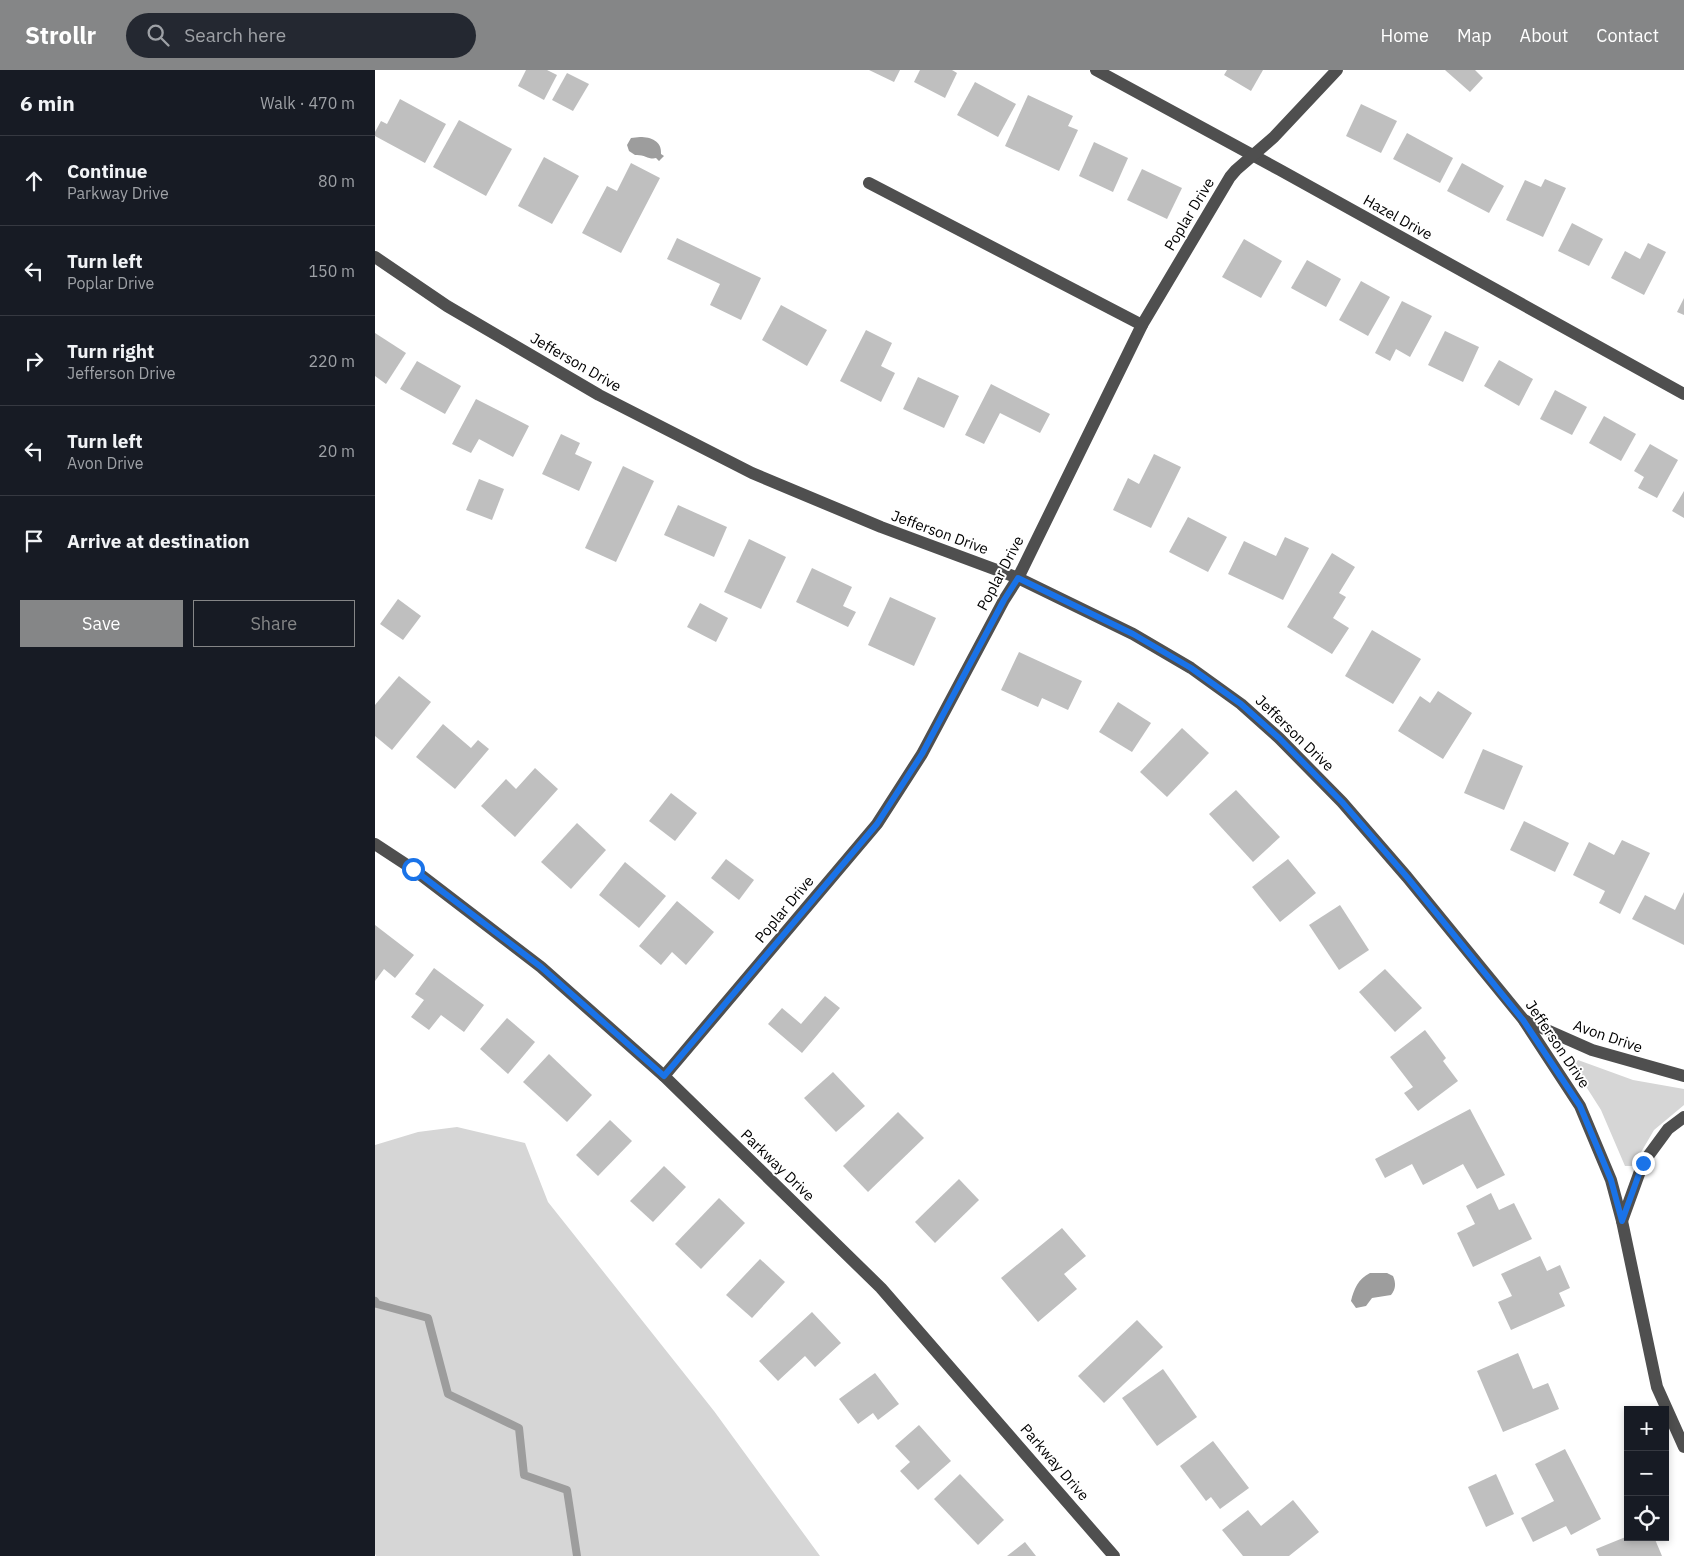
<!DOCTYPE html>
<html lang="en">
<head>
<meta charset="utf-8">
<style>
  :root { --surface:#171b24; --page:#242831; --text:#f1f3f6; --muted:#9ea1a6; --line:#363941; --accent:#858687 }
  body { margin:0; font-family:"IBM Plex Sans",sans-serif; background:var(--page); color:var(--text) }
  .controls { position:absolute; right:15px; bottom:15px; display:grid; overflow:hidden; border-radius:0px; box-shadow:0 2px 8px #0003 }
  .controls button { width:45px; height:45px; display:grid; place-items:center; padding:0; border:0; border-bottom:1px solid var(--line); background:var(--surface); color:var(--text); font:25px sans-serif }
  .stop { position:absolute; width:15px; height:15px; margin:-11px; border:4px solid #1a73e8; border-radius:50%; background:#fff }
  .stop.end { background:#1a73e8; border-color:#fff; box-shadow:0 1px 5px #0008 }
  .list { margin:0; padding:0; list-style:none }
  h2 { display:flex; justify-content:space-between; align-items:center; height:65px; margin:0; padding:0 20px; font-size:21px }
  h2 small { font-size:16px; font-weight:400; color:var(--muted) }
  .list li { display:grid; grid-template-columns:32px 1fr auto; gap:15px; align-items:center; box-sizing:border-box; height:90px; padding:0 20px; border-top:1px solid var(--line) }
  .list b { display:block; font-size:19px; white-space:nowrap }
  .list p { margin:0; font-size:16px; white-space:nowrap; color:var(--muted) }
  .list em { font-size:16px; font-style:normal; color:var(--muted) }
  .actions { display:flex; gap:10px; padding:15px 20px }
  .actions a { flex:1; padding:11px 0; border:1px solid var(--accent); border-radius:0px; text-align:center; font-size:18px; color:var(--accent) }
  .actions .main { background:var(--accent); color:#fff }
  .icon { flex:none; width:28px; height:28px; fill:none; stroke:currentColor; stroke-width:2; stroke-linecap:round; stroke-linejoin:round }
  .map { position:relative; flex:none; width:1309px; height:1486px; overflow:hidden }
  header { display:flex; align-items:center; gap:30px; box-sizing:border-box; height:70px; padding:0 25px; background:var(--accent); color:#fff }
  header strong { font-size:24px }
  nav { display:flex; gap:28px; margin-inline-start:auto; font-size:18px }
  .search { width:350px; height:45px; background:var(--page); display:flex; align-items:center; gap:12px; box-sizing:border-box; padding:0 18px; border-radius:28px; color:var(--muted); font-size:19px }
  main { display:flex }
  aside { flex:1; background:var(--surface) }
  .map>svg:first-child { display:block }
  .green { fill:#d6d6d6 }
  .water { fill:#9d9d9d }
  .lines { fill:none; stroke-linecap:round; stroke-linejoin:round }
  .stream { stroke:#9d9d9d; stroke-width:8 }
  .building { fill:#bfbfbf }
  .minor { stroke:#4f4f4f; stroke-width:12 }
  .route { stroke:#1a73e8; stroke-width:6 }
  .labels { text-anchor:middle; dominant-baseline:central; stroke-width:4; stroke-linejoin:round; paint-order:stroke }
  .street-label { font-size:15px; fill:#000; stroke:#fff }
</style>
</head>
<body>
<header>
<strong>Strollr</strong>
<div class="search"><svg class="icon" aria-label="search" viewBox="0 0 24 24"><circle cx="10" cy="10" r="6"/><path d="M15 15l6 6"/></svg>Search here</div>
<nav><a>Home</a><a>Map</a><a>About</a><a>Contact</a></nav>
</header>
<main>
<aside>
<h2>6 min<small>Walk · 470 m</small></h2>
<ul class="list">
<li><svg class="icon" aria-label="ahead" viewBox="0 0 24 24"><path d="M12 20V5M6 11l6-6 6 6"/></svg><div><b>Continue</b><p>Parkway Drive</p></div><em>80 m</em></li>
<li><svg class="icon" aria-label="left" viewBox="0 0 24 24"><path d="M17 20v-9H6M10 6l-5 5 5 5"/></svg><div><b>Turn left</b><p>Poplar Drive</p></div><em>150 m</em></li>
<li><svg class="icon" aria-label="right" viewBox="0 0 24 24"><path d="M7 20v-9h11M14 6l5 5-5 5"/></svg><div><b>Turn right</b><p>Jefferson Drive</p></div><em>220 m</em></li>
<li><svg class="icon" aria-label="left" viewBox="0 0 24 24"><path d="M17 20v-9H6M10 6l-5 5 5 5"/></svg><div><b>Turn left</b><p>Avon Drive</p></div><em>20 m</em></li>
<li><svg class="icon" aria-label="arrive" viewBox="0 0 24 24"><path d="M6 21V4h12l-3 4 3 4H6"/></svg><div><b>Arrive at destination</b></div></li>
</ul>
<div class="actions"><a class="main">Save</a><a>Share</a></div>
</aside>
<div class="map">
<svg width="1309" height="1486" viewBox="0 0 1309 1486">
  <rect width="100%" height="100%" fill="#fff"/>
  <g class="green">
    <polygon points="1203,990 1258,1010 1309,1019 1309,1035 1279,1060 1258,1096 1250,1096 1226,1040 1198,996"/>
    <polygon points="82,1057 150,1073 173,1132 339,1341 445,1486 1,1486 0,1484 0,1075 43,1062"/>
  </g>
  <g class="water">
    <path d="M265,67C276,67 287,71 286,84L289,86L284,91L281,88C274,90 269,84 260,85L254,81L252,75L256,68Z"/>
    <path d="M995,1203H1012L1018,1206C1021,1213 1021,1219 1016,1225L997,1228L991,1236L981,1238L976,1231C979,1219 983,1209 995,1203Z"/>
  </g>
  <g class="lines">
    <polyline class="stream" points="0,1231 2,1234 53,1248 73,1324 144,1358 149,1405 192,1420 202,1486"/>
  </g>
  <g class="building">
    <polygon points="151,0 172,0 182,5 169,30 143,16"/>
    <polygon points="494,0 525,0 519,12"/>
    <polygon points="545,0 577,0 582,3 570,28 539,12"/>
    <polygon points="852,0 888,0 876,21 849,5"/>
    <polygon points="1070,0 1100,0 1108,8 1095,22"/>
    <polygon points="192,3 214,14 198,41 177,30"/>
    <polygon points="600,12 641,34 623,67 582,45"/>
    <polygon points="653,25 698,46 693,56 703,60 684,101 630,76"/>
    <polygon points="25,29 71,54 50,93 0,66 0,62 6,51 12,54"/>
    <polygon points="986,34 1022,51 1006,83 971,66"/>
    <polygon points="84,50 137,79 111,126 58,97"/>
    <polygon points="1032,63 1078,88 1065,113 1018,89"/>
    <polygon points="719,72 753,88 738,122 704,106"/>
    <polygon points="169,87 204,106 177,154 143,136"/>
    <polygon points="256,93 285,108 246,183 207,163 232,116 242,121"/>
    <polygon points="1087,93 1129,116 1114,143 1072,121"/>
    <polygon points="767,99 807,118 792,149 752,130"/>
    <polygon points="1170,109 1191,118 1168,167 1131,150 1150,110 1166,117"/>
    <polygon points="1197,153 1228,169 1214,196 1183,181"/>
    <polygon points="302,168 386,208 366,250 335,235 345,214 292,189"/>
    <polygon points="869,169 907,191 886,228 847,207"/>
    <polygon points="1273,173 1291,182 1269,225 1236,208 1250,181 1265,189"/>
    <polygon points="932,190 966,209 951,237 916,218"/>
    <polygon points="986,211 1015,227 993,266 964,250"/>
    <polygon points="1309,228 1309,245 1302,242"/>
    <polygon points="1027,231 1057,246 1035,287 1021,279 1015,291 1000,283"/>
    <polygon points="406,235 452,260 432,296 387,270"/>
    <polygon points="491,260 517,273 506,296 520,303 506,332 465,311"/>
    <polygon points="1070,261 1104,277 1088,312 1053,295"/>
    <polygon points="0,263 31,283 11,314 0,306"/>
    <polygon points="1124,290 1158,309 1144,336 1109,316"/>
    <polygon points="42,291 86,316 70,344 25,319"/>
    <polygon points="543,307 584,326 569,358 528,339"/>
    <polygon points="616,314 675,344 665,363 625,343 609,374 590,365"/>
    <polygon points="1180,320 1212,337 1197,365 1165,349"/>
    <polygon points="101,329 154,356 138,387 104,369 96,383 77,374"/>
    <polygon points="1229,346 1261,364 1246,391 1214,373"/>
    <polygon points="186,364 205,373 200,384 217,392 204,421 167,404"/>
    <polygon points="1275,374 1303,390 1282,428 1263,418 1269,407 1259,401"/>
    <polygon points="779,384 806,397 776,458 738,440 753,408 764,414"/>
    <polygon points="248,396 279,411 241,492 210,478"/>
    <polygon points="104,409 129,419 117,450 91,440"/>
    <polygon points="1309,421 1309,448 1297,441"/>
    <polygon points="303,435 352,457 339,487 289,465"/>
    <polygon points="813,447 852,467 833,502 794,482"/>
    <polygon points="910,467 934,478 908,530 853,504 869,471 901,486"/>
    <polygon points="374,469 411,487 386,539 349,522"/>
    <polygon points="957,483 980,497 964,523 971,527 958,548 974,558 957,584 912,557"/>
    <polygon points="437,498 477,517 468,536 481,542 473,557 421,532"/>
    <polygon points="515,527 561,548 539,596 493,575"/>
    <polygon points="23,529 46,546 28,570 5,554"/>
    <polygon points="325,533 353,548 341,572 312,557"/>
    <polygon points="997,560 1046,589 1018,634 970,606"/>
    <polygon points="644,582 707,611 693,640 667,628 663,637 626,620"/>
    <polygon points="24,606 56,632 17,680 0,666 0,635"/>
    <polygon points="1063,621 1097,643 1068,689 1023,661 1045,626 1055,633"/>
    <polygon points="743,632 776,653 757,682 724,662"/>
    <polygon points="68,654 96,678 103,670 114,679 80,719 41,687"/>
    <polygon points="807,658 834,683 792,727 765,702"/>
    <polygon points="1108,679 1148,696 1129,740 1089,723"/>
    <polygon points="160,698 183,719 140,767 106,736 131,709 141,719"/>
    <polygon points="861,720 905,767 878,792 834,744"/>
    <polygon points="296,723 322,743 300,771 274,751"/>
    <polygon points="1149,751 1194,773 1180,802 1135,780"/>
    <polygon points="202,753 231,780 196,819 166,792"/>
    <polygon points="1247,770 1275,783 1245,844 1224,833 1230,821 1198,805 1214,772 1239,785"/>
    <polygon points="351,789 379,810 364,830 336,808"/>
    <polygon points="913,789 941,823 905,852 877,817"/>
    <polygon points="250,792 291,826 264,858 224,825"/>
    <polygon points="1309,822 1309,875 1257,849 1270,825 1300,840"/>
    <polygon points="302,831 339,862 311,895 297,882 286,895 264,876"/>
    <polygon points="965,835 994,880 964,900 934,855"/>
    <polygon points="0,855 39,885 20,908 9,899 0,911"/>
    <polygon points="59,898 109,935 89,962 66,945 54,960 36,947 49,930 40,924"/>
    <polygon points="1010,899 1047,938 1020,962 984,922"/>
    <polygon points="450,926 465,938 427,983 393,954 407,938 426,954"/>
    <polygon points="132,948 160,972 133,1004 105,979"/>
    <polygon points="1050,960 1071,988 1068,991 1083,1011 1043,1041 1029,1023 1038,1017 1015,987"/>
    <polygon points="174,984 217,1025 192,1052 148,1012"/>
    <polygon points="458,1002 490,1036 461,1062 429,1028"/>
    <polygon points="1095,1039 1130,1105 1102,1119 1088,1094 1048,1115 1037,1094 1010,1108 1000,1089"/>
    <polygon points="523,1042 549,1068 493,1122 468,1096"/>
    <polygon points="235,1050 257,1071 223,1106 201,1085"/>
    <polygon points="289,1096 311,1117 278,1152 255,1131"/>
    <polygon points="584,1109 604,1130 560,1173 540,1152"/>
    <polygon points="1116,1123 1124,1140 1139,1133 1157,1169 1098,1197 1082,1163 1100,1154 1091,1136"/>
    <polygon points="344,1128 370,1153 326,1199 300,1174"/>
    <polygon points="687,1158 711,1186 689,1204 702,1219 663,1252 626,1208"/>
    <polygon points="1165,1186 1172,1201 1185,1195 1195,1218 1184,1223 1190,1236 1136,1260 1123,1232 1137,1226 1126,1204"/>
    <polygon points="385,1189 410,1212 377,1248 351,1225"/>
    <polygon points="437,1242 466,1273 440,1297 430,1286 403,1311 384,1291"/>
    <polygon points="762,1250 788,1277 729,1333 703,1306"/>
    <polygon points="1143,1283 1158,1319 1173,1313 1184,1339 1128,1362 1102,1301"/>
    <polygon points="788,1299 822,1347 782,1376 747,1328"/>
    <polygon points="500,1303 524,1334 503,1350 498,1343 483,1354 464,1329"/>
    <polygon points="544,1355 576,1391 543,1420 525,1401 535,1392 520,1376"/>
    <polygon points="838,1371 874,1418 845,1439 836,1427 831,1431 805,1396"/>
    <polygon points="1190,1379 1226,1449 1196,1465 1191,1456 1158,1472 1146,1448 1179,1431 1160,1394"/>
    <polygon points="585,1404 629,1450 603,1475 559,1429"/>
    <polygon points="1121,1404 1139,1444 1111,1457 1093,1417"/>
    <polygon points="918,1430 944,1462 914,1486 868,1486 847,1460 873,1440 886,1456"/>
    <polygon points="1253,1466 1253,1467 1279,1467 1287,1486 1224,1486 1221,1479"/>
    <polygon points="650,1472 661,1486 632,1486"/>
  </g>
  <g class="lines">
    <g class="minor">
      <polyline points="721,0 905,100 1309,324"/>
      <polyline points="494,113 767,255"/>
      <polyline points="0,187 72,236 224,325 377,403 506,457 643,508 758,564 816,598 866,634 904,668 967,732 1032,807 1148,949 1205,1036 1236,1110 1247,1151 1282,1317 1309,1377"/>
      <polyline points="0,774 38,799 166,897 289,1006 506,1218 739,1486"/>
      <polyline points="1149,950 1217,980 1309,1006"/>
      <polyline points="289,1006 502,754 547,684 629,530 643,508 767,255 855,107 861,100 899,67 962,0"/>
      <polyline points="1247,1151 1268,1093 1293,1059 1309,1047"/>
    </g>
  </g>
  <g class="lines">
    <polyline class="route" points="38,799 166,897 289,1006 502,754 547,684 629,530 643,508 758,564 816,598 866,634 904,668 967,732 1032,807 1148,950 1205,1036 1236,1110 1247,1151 1268,1093"/>
  </g>
  <g class="labels">
    <g class="street-label">
      <text transform="translate(814 144) rotate(-59)">Poplar Drive</text>
      <text transform="translate(1023 147) rotate(29)">Hazel Drive</text>
      <text transform="translate(201 292) rotate(30)">Jefferson Drive</text>
      <text transform="translate(565 462) rotate(20)">Jefferson Drive</text>
      <text transform="translate(625 503) rotate(-62)">Poplar Drive</text>
      <text transform="translate(920 663) rotate(44)">Jefferson Drive</text>
      <text transform="translate(409 839) rotate(-50)">Poplar Drive</text>
      <text transform="translate(1233 966) rotate(19)">Avon Drive</text>
      <text transform="translate(1183 974) rotate(56)">Jefferson Drive</text>
      <text transform="translate(403 1095) rotate(44)">Parkway Drive</text>
      <text transform="translate(680 1392) rotate(49)">Parkway Drive</text>
    </g>
  </g>
</svg>
<div class="controls">
<button>+</button>
<button>−</button>
<button><svg class="icon" aria-label="locate" viewBox="0 0 24 24"><circle cx="12" cy="12" r="6"/><path d="M12 2v4M12 18v4M2 12h4M18 12h4"/></svg></button>
</div>
<div class="stop" style="left:38px;top:799px"></div>
<div class="stop end" style="left:1268px;top:1093px"></div>
</div>
</main>
</body>
</html>
